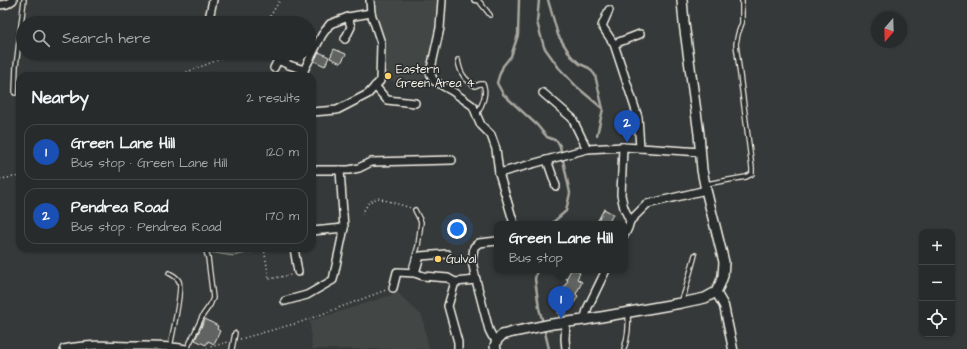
<!DOCTYPE html>
<html lang="en">
<head>
<meta charset="utf-8">
<style>
  :root { --surface:#282b2b; --page:#343737; --text:#f1f3f6; --muted:#a5a7a9; --line:#444747; --accent:#db2777 }
  body { margin:0; font-family:"Architects Daughter",sans-serif; background:var(--page); color:var(--text) }
  .controls { position:absolute; right:12px; bottom:12px; display:grid; overflow:hidden; border-radius:8px; box-shadow:0 1px 3px #0004 }
  .controls button { width:36px; height:36px; display:grid; place-items:center; padding:0; border:0; border-bottom:1px solid var(--line); background:var(--surface); color:var(--text); font:20px sans-serif }
  .compass { position:absolute; left:871px; top:12px; width:36px; height:36px; border-radius:50%; background:var(--surface); box-shadow:0 1px 3px #0004; rotate:199deg }
  .you { position:absolute; left:457px; top:229px; width:14px; height:14px; margin:-10px; border:3px solid #fff; border-radius:50%; background:#1a73e8; box-shadow:0 0 0 6px #1a73e833 }
  .badge { display:grid; place-items:center; width:26px; height:26px; border-radius:50%; background:var(--accent); color:#fff; font-size:13px; font-weight:700 }
  .pin { position:absolute; translate:-50% -33px; filter:drop-shadow(0 1px 2px #0008) }
  .pin::after { content:''; position:absolute; top:21px; width:14px; height:12px; background:inherit; clip-path:polygon(0 0,100% 0,50% 100%) }
  .popup { position:absolute; left:494px; top:221px; width:134px; height:52px; box-sizing:border-box; display:grid; place-content:center; border-radius:8px; background:var(--surface); filter:drop-shadow(0 1px 3px #0005); font-size:13px; white-space:nowrap; color:var(--muted) }
  .popup b { font-size:15px; color:var(--text) }
  .popup::after { content:''; position:absolute; left:50%; top:100%; margin-left:-8px; border:8px solid transparent; border-top-color:var(--surface) }
  .list { margin:0; padding:0; list-style:none }
  h2 { display:flex; justify-content:space-between; align-items:center; height:52px; margin:0; padding:0 16px; font-size:17px }
  h2 small { font-size:13px; font-weight:400; color:var(--muted) }
  .list li { display:grid; grid-template-columns:26px 1fr auto; gap:12px; align-items:center; box-sizing:border-box; height:56px; margin:0 8px 8px; padding:0 8px; border:1px solid var(--line); border-radius:12px }
  .list b { display:block; font-size:15px; white-space:nowrap }
  .list p { margin:0; font-size:13px; white-space:nowrap; color:var(--muted) }
  .list em { font-size:13px; font-style:normal; color:var(--muted) }
  .icon { flex:none; width:22px; height:22px; fill:none; stroke:currentColor; stroke-width:2; stroke-linecap:round; stroke-linejoin:round }
  .map { position:relative; flex:none; width:967px; height:349px; overflow:hidden }
  .search { position:absolute; background:var(--surface); box-shadow:0 1px 3px #0004; left:16px; top:16px; width:300px; height:44px; display:flex; align-items:center; gap:10px; box-sizing:border-box; padding:0 14px; border-radius:22px; color:var(--muted); font-size:15px }
  .panel { position:absolute; background:var(--surface); box-shadow:0 1px 3px #0004; left:16px; top:72px; width:300px; height:180px; border-radius:12px }
  .map>svg:first-child { display:block }
  .built { fill:#434645 }
  .green { fill:#4e514f; stroke:#a1a19c }
  .lines { fill:none; stroke-linecap:round; stroke-linejoin:round }
  .stream { stroke:#a8a7a1; stroke-width:2.5 }
  .building { fill:#616362; stroke:#f4f1e8 }
  .service-casing { stroke:#f4f1e8; stroke-width:6 }
  .minor-casing { stroke:#f4f1e8; stroke-width:10 }
  .tertiary-casing { stroke:#f4f1e8; stroke-width:11 }
  .secondary-casing { stroke:#f4f1e8; stroke-width:12 }
  .path { stroke:#f4f1e8; stroke-width:1.5; stroke-dasharray:1 3; stroke-linecap:butt }
  .service { stroke:#2a2d2e; stroke-width:3.5 }
  .minor { stroke:#2a2d2e; stroke-width:7 }
  .tertiary { stroke:#2a2d2e; stroke-width:8 }
  .secondary { stroke:#2a2d2e; stroke-width:9 }
  .poi-dot { fill:#ffd166; stroke:#2a2d2e; stroke-width:1.5 }
  .labels { text-anchor:middle; dominant-baseline:central; stroke-width:3; stroke-linejoin:round; paint-order:stroke }
  .poi-label { font-size:12px; fill:#f4f1e8; stroke:#2a2d2e; text-anchor:start }
</style>
</head>
<body>
<div class="map">
<svg width="967" height="349" viewBox="0 0 967 349">
  <rect width="100%" height="100%" fill="#363939"/>
  <filter id="ink" filterUnits="userSpaceOnUse"><feTurbulence type="fractalNoise" baseFrequency=".025" numOctaves="2"/><feDisplacementMap in="SourceGraphic" scale="8" xChannelSelector="R" yChannelSelector="G"/><feConvolveMatrix kernelMatrix="1 2 1 2 8 2 1 2 1" color-interpolation-filters="sRGB"/></filter>
  <g filter="url(#ink)">
    <g class="built">
      <polygon points="367,0 444,0 422,86 386,80"/>
      <polygon points="398,293 422,316 429,349 312,349 310,321"/>
    </g>
    <polygon class="green" points="208,248 255,248 256,251 233,256 209,252"/>
    <g class="lines">
      <g class="stream">
        <polyline points="519,0 518,35 511,56 503,66 499,76 497,83 503,94 537,125 547,137 557,141 560,146 570,193 566,211 551,224"/>
        <polyline points="539,0 537,22 544,47 559,68 577,87 603,109 597,135"/>
        <polyline points="548,0 558,35 571,56 580,64 589,68 595,75 603,109"/>
        <polyline points="537,270 535,279 539,308 543,323"/>
        <polyline points="544,328 549,349"/>
      </g>
    </g>
    <g class="building">
      <polygon points="334,49 346,54 341,63 330,58"/>
      <polygon points="319,52 329,57 325,66 314,61"/>
      <polygon points="604,209 613,214 608,224 596,224"/>
      <polygon points="571,270 576,270 580,273 577,279 582,282 576,294 578,296 573,305 564,300 567,316 559,317 557,305 555,305 568,280 566,279"/>
      <polygon points="205,319 218,326 217,329 220,331 214,344 208,341 206,345 195,340"/>
    </g>
    <g class="lines">
      <g class="service-casing">
        <g id="service">
          <polyline points="474,0 479,1 490,15"/>
          <path d="M458,60C460,73 464,79 475,86L480,84H483C488,94 481,106 477,115"/>
          <polyline points="15,93 16,66 24,0"/>
          <polyline points="706,184 746,177 752,174 752,168 736,44 738,34 742,23 742,0"/>
          <path d="M169,273C173,275 177,277 179,281C183,288 172,336 170,347"/>
          <polyline points="410,273 418,246 421,222 415,210"/>
          <polyline points="681,302 685,291 695,255"/>
          <polyline points="187,349 203,315 210,305 213,298 208,258 205,248"/>
          <polyline points="232,349 235,333"/>
          <path d="M624,349C628,337 629,326 628,314"/>
        </g>
      </g>
      <g class="minor-casing">
        <g id="minor">
          <polyline points="442,0 440,28 430,73 434,81 452,91 473,106 477,116 481,125 491,135 496,149 499,173 514,224"/>
          <polyline points="0,5 7,4 13,0"/>
          <polyline points="609,10 602,26 614,44 640,34"/>
          <polyline points="208,23 213,0"/>
          <polyline points="345,39 351,27 348,17"/>
          <polyline points="614,44 638,117 640,148"/>
          <polyline points="274,68 278,60 289,65 304,70"/>
          <polyline points="301,76 322,35 330,24 348,17 371,13"/>
          <polyline points="375,86 387,100 415,103"/>
          <polyline points="543,93 572,118 587,149"/>
          <polyline points="312,112 337,110 368,94 380,81 381,43 371,13 370,0"/>
          <polyline points="623,147 621,195 624,208 630,221 628,228 625,234"/>
          <polyline points="547,160 556,186"/>
          <polyline points="312,170 349,170 359,168 371,162 452,160"/>
          <polyline points="499,173 587,149 623,147 656,149 701,152"/>
          <polyline points="630,221 647,204 706,190"/>
          <polyline points="312,231 344,228"/>
          <polyline points="497,241 479,243 474,247 472,261 476,280 489,330 492,336 497,340"/>
          <polyline points="294,248 298,272"/>
          <polyline points="415,273 420,256 447,254"/>
          <polyline points="455,282 448,306 458,342 458,349"/>
          <polyline points="393,288 397,272 415,273 423,276 448,278 455,282 476,280"/>
          <polyline points="285,301 307,295 333,280 344,228 340,170"/>
          <polyline points="584,320 588,307 606,270"/>
          <polyline points="566,323 565,339 566,349"/>
          <path d="M64,349C86,344 108,345 130,346C149,346 168,345 186,349"/>
        </g>
      </g>
      <g class="tertiary-casing">
        <polyline id="tertiary" points="716,292 724,306 733,349"/>
      </g>
      <g class="secondary-casing">
        <polyline id="secondary" points="496,349 495,346 497,340 502,335 513,332 552,324 584,320 681,303 705,298 716,292 720,284 723,276 724,262 706,190 702,170 699,134 684,23 682,0"/>
      </g>
      <g class="path">
        <polyline points="266,23 280,0"/>
        <polyline points="185,76 187,72 236,53"/>
        <polyline points="0,179 20,176"/>
        <polyline points="362,214 369,202 378,198 411,208"/>
        <polyline points="264,248 269,279 291,275"/>
        <polyline points="240,339 301,322 386,290"/>
        <polyline points="203,349 228,342"/>
      </g>
      <use href="#service" class="service"/>
      <use href="#minor" class="minor"/>
      <use href="#tertiary" class="tertiary"/>
      <use href="#secondary" class="secondary"/>
    </g>
  </g>
  <g class="poi-dot">
    <circle cx="388" cy="76" r="4"/>
    <circle cx="438" cy="259" r="4"/>
  </g>
  <g class="labels">
    <g class="poi-label">
      <text x="396" y="69">Eastern<tspan x="396" dy="14">Green Area 4</tspan></text>
      <text x="446" y="259">Gulval</text>
    </g>
  </g>
</svg>
<div class="controls">
<button>+</button>
<button>−</button>
<button><svg class="icon" aria-label="locate" viewBox="0 0 24 24"><circle cx="12" cy="12" r="6"/><path d="M12 2v4M12 18v4M2 12h4M18 12h4"/></svg></button>
</div>
<svg class="compass" viewBox="-18 -18 36 36"><path d="M0-13l5 13h-10z" fill="#e53935"/><path d="M0 13l5-13h-10z" fill="#a5a7a9"/></svg>
<div class="you"></div>
<div class="pin badge" style="left:561px;top:319px;background:#1a4fb4">1</div>
<div class="popup"><b>Green Lane Hill</b>Bus stop</div>
<div class="pin badge" style="left:627px;top:143px;background:#1a4fb4">2</div>
<div class="search"><svg class="icon" aria-label="search" viewBox="0 0 24 24"><circle cx="10" cy="10" r="6"/><path d="M15 15l6 6"/></svg>Search here</div>
<section class="panel">
<h2>Nearby<small>2 results</small></h2>
<ul class="list">
<li><span class="badge" style="background:#1a4fb4">1</span><div><b>Green Lane Hill</b><p>Bus stop · Green Lane Hill</p></div><em>120 m</em></li>
<li><span class="badge" style="background:#1a4fb4">2</span><div><b>Pendrea Road</b><p>Bus stop · Pendrea Road</p></div><em>170 m</em></li>
</ul>
</section>
</div>
</body>
</html>
